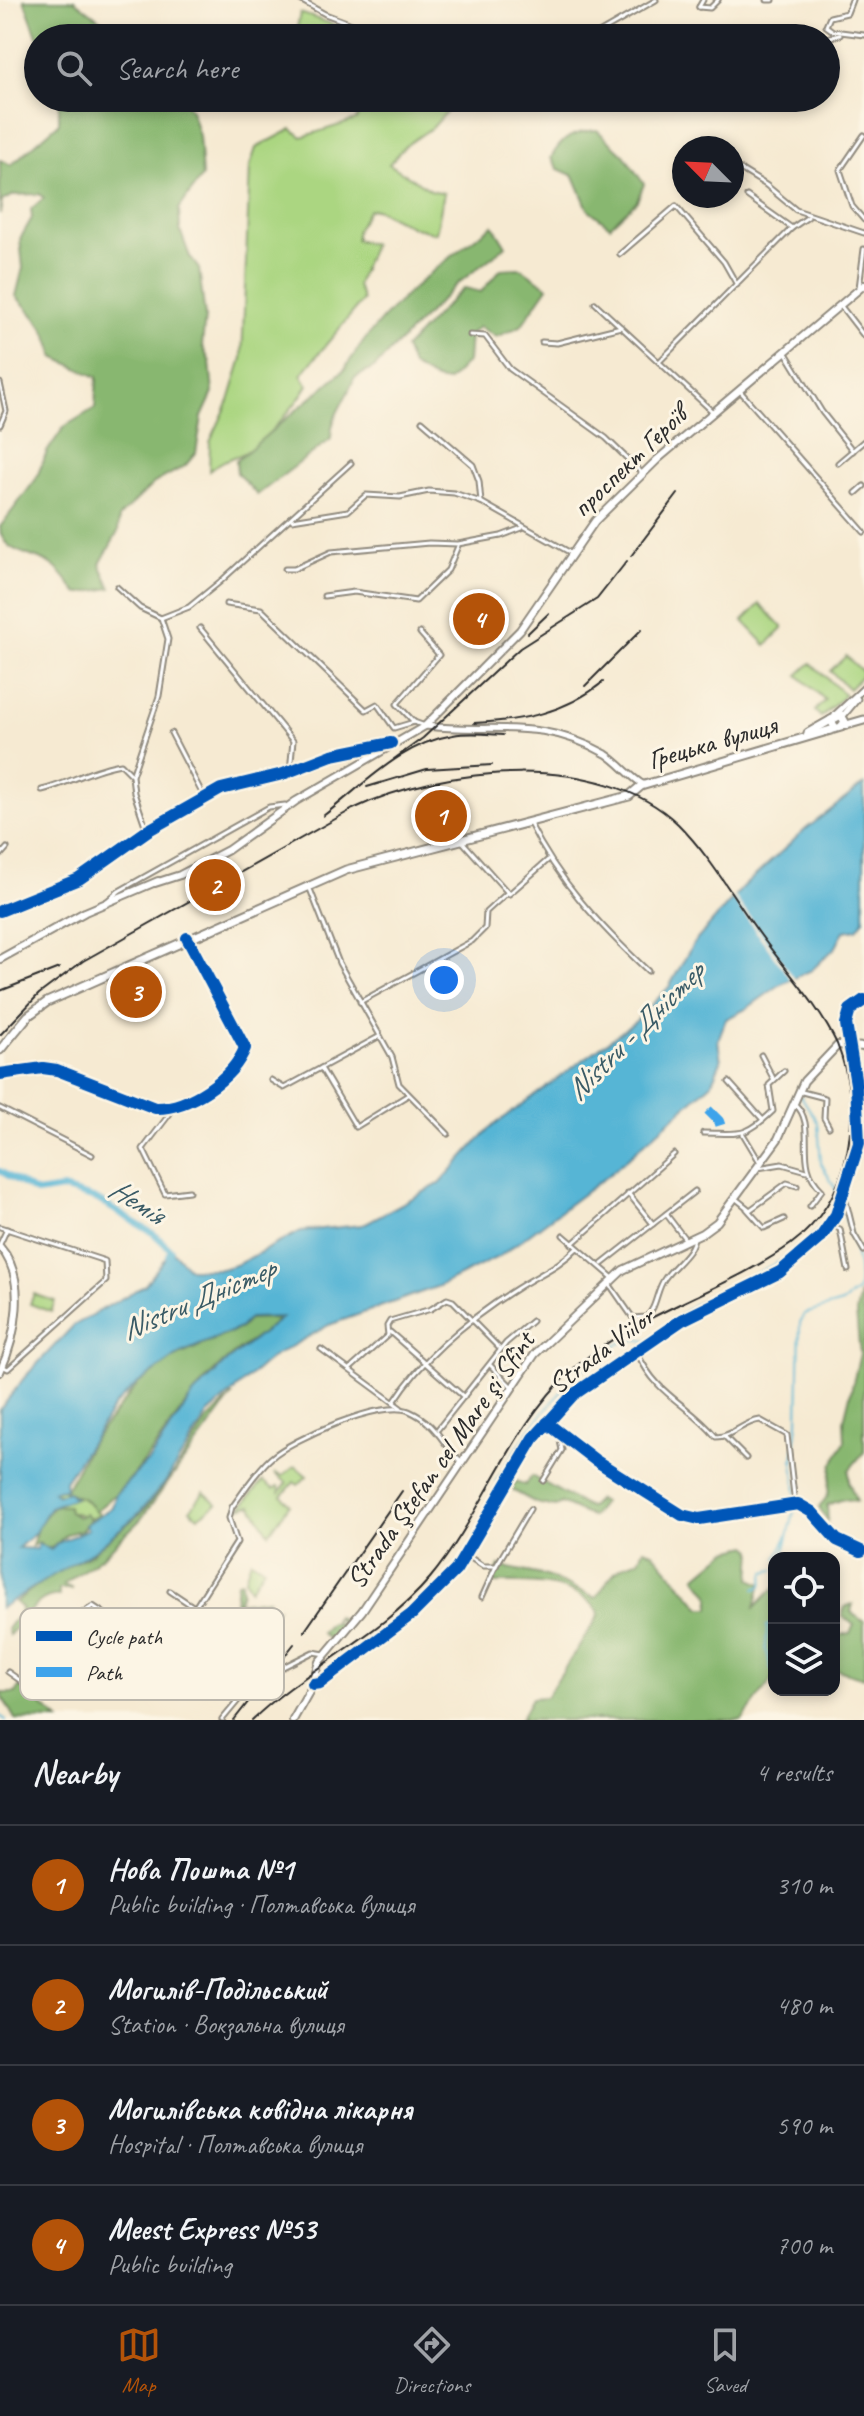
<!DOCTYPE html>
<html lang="en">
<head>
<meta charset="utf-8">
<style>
  :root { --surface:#171b24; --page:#20242c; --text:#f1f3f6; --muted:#9ea1a6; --line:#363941; --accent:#b45309 }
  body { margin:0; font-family:Caveat,sans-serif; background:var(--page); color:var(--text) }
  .controls { position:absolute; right:24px; bottom:24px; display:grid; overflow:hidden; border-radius:16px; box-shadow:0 4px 12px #0003 }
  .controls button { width:72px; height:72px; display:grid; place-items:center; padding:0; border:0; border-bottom:2px solid var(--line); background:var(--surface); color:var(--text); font:40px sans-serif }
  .compass { position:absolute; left:672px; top:136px; width:72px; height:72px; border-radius:50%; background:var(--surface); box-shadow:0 4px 12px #0003; rotate:294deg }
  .you { position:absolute; left:444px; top:980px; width:28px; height:28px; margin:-20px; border:6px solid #fff; border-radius:50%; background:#1a73e8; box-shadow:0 0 0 12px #1a73e833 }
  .badge { display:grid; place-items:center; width:52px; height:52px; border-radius:50%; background:var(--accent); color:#fff; font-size:26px; font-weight:700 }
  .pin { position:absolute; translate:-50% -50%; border:4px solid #fff; box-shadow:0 2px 8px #0006 }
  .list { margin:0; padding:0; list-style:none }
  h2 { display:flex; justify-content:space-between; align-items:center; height:104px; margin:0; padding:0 32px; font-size:34px }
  h2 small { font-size:26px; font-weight:400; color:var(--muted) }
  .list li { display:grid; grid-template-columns:52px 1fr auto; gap:24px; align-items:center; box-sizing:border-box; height:120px; padding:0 32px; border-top:2px solid var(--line) }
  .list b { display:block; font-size:30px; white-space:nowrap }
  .list p { margin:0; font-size:26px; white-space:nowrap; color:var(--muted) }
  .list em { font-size:26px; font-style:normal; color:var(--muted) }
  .icon { flex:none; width:44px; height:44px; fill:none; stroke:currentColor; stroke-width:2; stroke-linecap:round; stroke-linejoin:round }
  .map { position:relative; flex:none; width:864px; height:1720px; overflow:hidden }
  .search { position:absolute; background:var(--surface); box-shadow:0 4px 12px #0003; left:24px; right:24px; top:24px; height:88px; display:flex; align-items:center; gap:20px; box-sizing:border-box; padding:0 28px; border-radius:44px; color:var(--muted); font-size:30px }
  .sheet { height:584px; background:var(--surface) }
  nav { display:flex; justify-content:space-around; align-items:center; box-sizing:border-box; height:112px; border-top:2px solid var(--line); background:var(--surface); font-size:22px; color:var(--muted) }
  nav a { display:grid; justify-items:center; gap:4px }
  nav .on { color:var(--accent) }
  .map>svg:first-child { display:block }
  .green { fill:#abd681; stroke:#6b8056; stroke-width:2 }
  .forest { fill:#88b76f; stroke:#5a714d; stroke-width:2 }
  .water { fill:#57b5d5; stroke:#417080; stroke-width:2; fill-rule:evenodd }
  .pier { fill:#f6ead2 }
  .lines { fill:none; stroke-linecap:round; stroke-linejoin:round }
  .stream { stroke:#57b5d5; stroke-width:2 }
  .river { stroke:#57b5d5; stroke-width:6 }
  .minor-casing { stroke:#908a7e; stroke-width:7 }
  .secondary-casing { stroke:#908a7e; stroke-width:9 }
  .primary-casing { stroke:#908a7e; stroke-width:10 }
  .trunk-casing { stroke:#908a7e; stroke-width:11 }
  .minor { stroke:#fff; stroke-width:3 }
  .secondary { stroke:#fff; stroke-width:5 }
  .primary { stroke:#fff; stroke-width:6 }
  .trunk { stroke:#fff; stroke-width:7 }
  .rail { stroke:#2b2b2b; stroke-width:2 }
  .quiet { stroke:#3ea3eb; stroke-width:10; stroke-dasharray:20 10; stroke-linecap:butt }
  .cycleway-casing { stroke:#fcf5e5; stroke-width:17 }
  .cycleway { stroke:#0057b8; stroke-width:12 }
  .labels { text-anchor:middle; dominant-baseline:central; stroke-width:6; stroke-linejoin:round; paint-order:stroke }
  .street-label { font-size:28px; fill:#2b2b2b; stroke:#fcf5e5 }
  .water-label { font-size:30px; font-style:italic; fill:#3a5b66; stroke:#fcf5e5 }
  .key { fill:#fcf5e5; stroke:#bdb8ad; stroke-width:2 }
  .key-label { font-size:22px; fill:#2b2b2b }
</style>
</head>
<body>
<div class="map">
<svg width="864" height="1720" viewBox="0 0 864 1720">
  <rect width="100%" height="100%" fill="#fcf5e5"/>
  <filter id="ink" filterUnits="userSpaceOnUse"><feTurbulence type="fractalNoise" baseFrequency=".0125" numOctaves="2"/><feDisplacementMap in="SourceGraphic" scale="16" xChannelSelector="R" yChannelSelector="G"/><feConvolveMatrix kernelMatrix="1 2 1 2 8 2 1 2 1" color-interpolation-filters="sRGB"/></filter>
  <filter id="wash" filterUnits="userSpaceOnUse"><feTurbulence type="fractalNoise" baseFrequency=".006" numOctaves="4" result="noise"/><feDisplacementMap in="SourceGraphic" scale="32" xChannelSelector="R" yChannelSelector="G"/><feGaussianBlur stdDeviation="1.8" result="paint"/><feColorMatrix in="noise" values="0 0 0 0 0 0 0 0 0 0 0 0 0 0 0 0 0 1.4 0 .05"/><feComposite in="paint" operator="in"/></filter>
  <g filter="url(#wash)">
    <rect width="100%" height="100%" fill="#f6ead2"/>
    <g class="green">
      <polygon points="300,13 372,38 295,38"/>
      <path d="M364,98H459L434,126L404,147L389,164L431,190L444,193L436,233L413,227L376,209L368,210L356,231V240L373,244L357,285L363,300L301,375L308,385C297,404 262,445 242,454C228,459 221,461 209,471L210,442L229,401L242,358L250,166L256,148L292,129L302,137L356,120L366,99Z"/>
      <polygon points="760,604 783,628 766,645 743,621"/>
      <polygon points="846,656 864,673 849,689 830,671"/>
      <polygon points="811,663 845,695 821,717 815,711 825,700 798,675"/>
      <polygon points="34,1294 55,1301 51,1312 30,1304"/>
      <polygon points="295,1466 307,1476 298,1485 294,1482 282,1496 290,1504 269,1533 251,1505 240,1508 263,1481 274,1489 279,1486 280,1492 287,1483 274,1473 283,1476"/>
      <polygon points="59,1488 77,1494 99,1513 89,1522 91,1518 68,1511 68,1507 50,1507 75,1498 51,1492"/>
      <polygon points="204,1492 217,1504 198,1517 190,1510"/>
      <polygon points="251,1560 264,1568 250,1589 245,1578"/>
    </g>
    <g class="forest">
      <polygon points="24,0 74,0 124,38 38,38"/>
      <path d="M59,98H181L191,110L199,136L202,176L179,209L180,230L190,257L199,269L205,317L202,346L210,362L213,393L202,417L196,453L185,466L154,483L119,517L118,532L100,564L111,588L78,594C70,585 62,572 52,565C34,553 0,554 0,527L36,479L47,452L64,427L95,408L97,377L54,357C49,328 35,317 16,296L23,268L20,239L32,218L31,209L44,198L39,194L14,195L2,201L0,214V160L11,165L59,123Z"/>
      <path d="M597,130L624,155L644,184L637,201L610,226L588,209L574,176L558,169L551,158C562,137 574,132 597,130Z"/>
      <path d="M493,225L506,246L456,285L374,368L354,378C347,400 330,416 331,439L257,495L237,473L236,461L345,369C379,311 439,264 493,225Z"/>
      <polygon points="521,268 548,287 521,326 496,337 479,327 470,334 468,361 448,382 436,380 412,366 405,348 456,295 465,288 481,292 501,269"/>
      <polygon points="860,1293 864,1322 864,1452 849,1470 849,1483 857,1501 844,1499 827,1505 828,1521 819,1508 828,1495 832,1466 845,1441 844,1420 860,1354 856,1313"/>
      <path d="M278,1318C270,1331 242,1346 227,1359C175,1404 150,1472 95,1511L86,1500L65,1491L92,1441L138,1384L175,1357L241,1328L249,1319Z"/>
      <path d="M233,1395L141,1519L104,1555L63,1585L73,1589H59V1596C38,1593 24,1621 9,1635L7,1629L22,1609L15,1602L51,1575L91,1554L143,1511L175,1472L205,1423Z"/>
      <polygon points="532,1476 589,1508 598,1499 603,1502 592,1517 561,1503 555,1507 536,1503 512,1490 516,1481 525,1485"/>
      <polygon points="54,1506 68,1506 69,1512 78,1517 85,1514 90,1519 82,1530 67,1534 53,1547 46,1549 39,1542 32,1546 38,1524"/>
      <path d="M748,1546L753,1550L751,1579L761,1584L755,1607L774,1588V1677L742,1720H520L532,1698L546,1697L600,1614C581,1582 528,1582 493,1583L499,1566L546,1576L596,1598C614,1574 609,1570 639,1560L644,1549L653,1552L701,1608H710V1596L696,1577L727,1551Z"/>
      <polygon points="241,1581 242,1592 237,1603 268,1599 264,1606 267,1613 277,1609 250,1647 237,1636 243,1614 248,1611 235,1603 237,1582"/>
      <polygon points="853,1604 851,1612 864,1622 864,1678 834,1669 834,1637 850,1633 854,1625 842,1616 845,1607"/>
      <polygon points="336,1616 345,1621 330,1641 321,1633 330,1623 341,1624 338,1618 334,1621"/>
      <polygon points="20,1686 59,1720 15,1719 0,1693 16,1693"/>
    </g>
    <path class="water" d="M864,784V920L857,929L844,931L836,947L812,970L781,984L746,1009L726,1019L718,1040L721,1061L711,1084L611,1173L500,1256L439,1286L329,1325L271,1358L208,1414L164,1484L138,1514L96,1549L0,1608V1410L24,1378L73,1326L145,1285L171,1250L190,1269H222L238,1264L301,1231L362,1225L439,1184L489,1129L636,1021L669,987L693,944L743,887L806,829ZM283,1317L227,1361L194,1394L149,1460L116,1494L112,1507L85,1525L88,1529L58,1543L51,1550L37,1543V1549L18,1548L34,1534L50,1507L75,1498L68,1492L57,1495L52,1491L66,1489L65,1481L115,1405L137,1384L181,1353L240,1328L249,1318Z"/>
    <polygon class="pier" points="732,893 797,982 794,984 730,895"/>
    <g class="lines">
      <g class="stream">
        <polyline points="801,1096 818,1123 821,1163 840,1197"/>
        <path d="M534,1424C558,1396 593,1350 630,1340C636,1338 642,1341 648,1341L692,1306L795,1254L828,1220L840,1196"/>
        <polyline points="496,1481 532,1426"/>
        <path d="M797,1502L793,1461L798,1422L800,1323L804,1314L842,1303L858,1291C863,1259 847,1234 842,1203"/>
        <polyline points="777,1558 789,1533"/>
        <polyline points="783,1558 795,1507"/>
        <polyline points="755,1589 762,1586 765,1572 774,1570"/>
        <polyline points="771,1669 766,1649 767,1626 774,1624"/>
        <polyline points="0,1716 6,1720"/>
      </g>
      <polyline class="river" points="0,1171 37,1193 62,1189 96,1199 154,1234 171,1250 168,1255"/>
    </g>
  </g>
  <g filter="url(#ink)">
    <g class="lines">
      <g class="minor-casing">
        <g id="minor">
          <polyline points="300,0 325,14 389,38"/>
          <polyline points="767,0 773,0"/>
          <polyline points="852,0 847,13 830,17 826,26 833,31 864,35"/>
          <polyline points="699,7 710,8 718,0"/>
          <polyline points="699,7 703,0"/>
          <polyline points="590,38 656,0"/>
          <polyline points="826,38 840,35"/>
          <polyline points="864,135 840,170 852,206 864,220"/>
          <polyline points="732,164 766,185 796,210 864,233"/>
          <polyline points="747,196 792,228 808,217"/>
          <polyline points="620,254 676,206 724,262 737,285"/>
          <polyline points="859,288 864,249"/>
          <polyline points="595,303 713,412"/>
          <polyline points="840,305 864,336"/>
          <polyline points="470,335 485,336 510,369 606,438 643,474"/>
          <polyline points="542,342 557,343 621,327"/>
          <polyline points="786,353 822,412 853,451"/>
          <polyline points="659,362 792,228"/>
          <polyline points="0,383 6,411 0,425"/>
          <polyline points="740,391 864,532"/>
          <polyline points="422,421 473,465 479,481 481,502"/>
          <polyline points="838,463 864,441"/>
          <polyline points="856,493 864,486"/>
          <polyline points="292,520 348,511 366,495 400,497 429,491 454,493 481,502 571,553"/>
          <polyline points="285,569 294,569 331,552 429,543 458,544 501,536 522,528"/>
          <polyline points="117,587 140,608 161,618 189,607 221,581 351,463"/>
          <polyline points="324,596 354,592 416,601 448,570 458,546"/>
          <polyline points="226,604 261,609 366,710 377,704 394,728 414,722 425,726"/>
          <polyline points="200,628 293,741 290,771"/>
          <polyline points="414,722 397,704 439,655 420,633"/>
          <polyline points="171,733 204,797"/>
          <path d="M42,790C70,783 93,768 121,764L131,774"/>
          <path d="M529,822C559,882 600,926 648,971"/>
          <polyline points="147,831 134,793 132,776 159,696 168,639 161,618"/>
          <polyline points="461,840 509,894 548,860"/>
          <polyline points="0,856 7,848"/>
          <polyline points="310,889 339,963 392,1057 399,1084 448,1134"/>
          <polyline points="107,901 119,891 269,807 285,805"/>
          <polyline points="0,911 79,879 147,831 221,789 283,774 332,755 389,744"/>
          <polyline points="360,1002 472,941 485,928 486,912 508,892"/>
          <polyline points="761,1055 773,1078"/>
          <polyline points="321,1068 356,1127 408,1095"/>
          <path d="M0,1074L43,1068L57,1070L155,1108C188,1109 233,1079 245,1048L189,941"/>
          <polyline points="271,1080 284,1088 380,1036"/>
          <polyline points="729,1082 763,1120"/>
          <polyline points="802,1092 825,1098 824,1118 829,1127"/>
          <path d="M795,1104C819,1127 792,1163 822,1190L810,1206"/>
          <polyline points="175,1107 143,1149 165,1194 189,1191"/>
          <polyline points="0,1108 92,1155"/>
          <path d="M703,1133C739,1133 744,1139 773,1111L769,1085L784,1071"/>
          <polyline points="743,1134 761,1164"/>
          <polyline points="758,1168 782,1164 807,1171"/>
          <polyline points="628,1193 653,1224"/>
          <polyline points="844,1193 854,1234 864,1251"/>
          <polyline points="735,1198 750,1210 787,1183 797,1186"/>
          <polyline points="747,1209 764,1228 784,1219"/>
          <polyline points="666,1214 685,1239"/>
          <polyline points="829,1225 840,1229 848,1270"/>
          <polyline points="0,1227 105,1261 106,1281 8,1369 4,1367"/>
          <polyline points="563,1235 613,1278"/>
          <polyline points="0,1244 7,1229"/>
          <polyline points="572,1244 674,1154"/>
          <polyline points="602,1264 695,1191"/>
          <path d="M610,1285L633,1318L646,1317C657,1308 656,1290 665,1278C674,1265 694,1252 694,1236"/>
          <polyline points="390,1332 464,1397"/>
          <polyline points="321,1349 401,1408"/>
          <path d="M637,1352C657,1397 688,1403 716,1437C732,1437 743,1422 760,1420L787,1435L795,1504"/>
          <polyline points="490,1365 511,1386"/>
          <polyline points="350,1369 388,1335 387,1326 390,1321 431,1309 447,1299 453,1301 500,1349"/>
          <path d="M394,1402C424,1355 469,1319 516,1289C537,1275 559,1267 577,1248"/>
          <polyline points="547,1423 595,1460 682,1515 699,1519 798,1504 812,1512 837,1540 861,1551"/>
          <polyline points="438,1429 506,1343 532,1321"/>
          <polyline points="725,1437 746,1458"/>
          <polyline points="543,1481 562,1450 559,1436"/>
          <polyline points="466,1555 483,1566 496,1566 530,1509"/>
          <polyline points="170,1591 194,1607"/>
          <polyline points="482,1597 496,1566"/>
          <path d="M325,1654L313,1652L275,1671L194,1609L237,1542L229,1518L232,1507C244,1491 256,1471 271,1458C292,1439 382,1399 409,1411C438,1424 441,1443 461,1462"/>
          <polyline points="8,1672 41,1695"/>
          <polyline points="21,1681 70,1621 93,1606 123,1626 168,1633 244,1693"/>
          <polyline points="313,1684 320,1683 412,1614 456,1570 534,1438 573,1395 682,1320 780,1272 821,1237 836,1215 859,1143 856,1084 846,1024 850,1010 864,1000"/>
          <polyline points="222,1720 267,1666"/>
        </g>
      </g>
      <g class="secondary-casing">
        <g id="secondary">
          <polyline points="835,715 864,688"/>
          <polyline points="843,716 857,699"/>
          <path d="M425,726C494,734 538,716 606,754C620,763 630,777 644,785"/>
        </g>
      </g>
      <g class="primary-casing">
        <g id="primary">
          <polyline points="155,883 180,875 228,850 296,801 425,726 520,630 595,521 658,459 864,285"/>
          <polyline points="0,959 85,912 158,881"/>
          <path d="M0,1247C28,1279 16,1337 0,1372"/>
          <polyline points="293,1720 310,1690 319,1662 362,1611 535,1354 623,1270 702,1233 717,1222 778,1139 804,1081 838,1045 864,1047"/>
        </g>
      </g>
      <g class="trunk-casing">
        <g id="trunk">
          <polyline points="843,726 864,720"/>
          <polyline points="808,733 831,720"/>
          <polyline points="0,1050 28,1016 47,1002 346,870 629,796 641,786 841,727 845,722 841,715 831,720 835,728"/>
        </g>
      </g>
      <use href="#minor" class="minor"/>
      <use href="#secondary" class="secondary"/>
      <use href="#primary" class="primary"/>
      <use href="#trunk" class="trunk"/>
      <g class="rail">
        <polyline points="631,556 678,494"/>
        <polyline points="528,633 549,613"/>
        <polyline points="585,686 642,629"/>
        <path d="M474,723C522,721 565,713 603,682"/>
        <polyline points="394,759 423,738 520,648 597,599 627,561"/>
        <polyline points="367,787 427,769 492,765"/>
        <path d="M323,816C363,786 400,744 453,735C469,732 486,734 503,735"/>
        <polyline points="0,991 59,968"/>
        <path d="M0,1035L39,994L83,961L353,809C443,766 601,750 678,824C710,856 733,897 759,933C785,969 818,1004 837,1044C864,1112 852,1199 791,1244C723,1293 635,1313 572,1370C509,1428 484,1513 430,1578C380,1637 307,1667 252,1720"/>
        <polyline points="304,1632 402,1491"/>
        <polyline points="234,1720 294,1644"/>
      </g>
      <polyline class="quiet" points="708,1110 719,1121 723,1133"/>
      <g class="cycleway-casing">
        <g id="cycleway">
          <polyline points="0,911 79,879 147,831 221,789 283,774 332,755 391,743"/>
          <path d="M0,1074L43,1068L57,1070L155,1108C188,1109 233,1079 245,1048L187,938"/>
          <polyline points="547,1423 595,1460 682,1515 699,1519 798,1504 812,1512 837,1540 861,1551"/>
          <polyline points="313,1684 320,1683 412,1614 456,1570 534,1438 573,1395 682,1320 780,1272 821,1237 836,1215 859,1143 856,1084 846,1024 850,1010 864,1000"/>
        </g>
      </g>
      <use href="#cycleway" class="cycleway"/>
    </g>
  </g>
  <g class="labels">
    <g class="street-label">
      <text transform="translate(629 461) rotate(-44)">проспект Героїв</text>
      <text transform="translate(712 742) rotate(-16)">Грецька вулиця</text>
      <text transform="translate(601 1350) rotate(-37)">Strada Viilor</text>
      <text transform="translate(440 1460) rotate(-55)">Strada Ştefan cel Mare şi Sfînt</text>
    </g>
    <g class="water-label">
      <text transform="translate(635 1031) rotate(-45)">Nistru - Дністер</text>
      <text transform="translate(137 1201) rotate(32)">Немія</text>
      <text transform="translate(198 1299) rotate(-23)">Nistru Дністер</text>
    </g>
  </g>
  <rect x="20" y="1608" width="264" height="92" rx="12" class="key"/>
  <rect x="36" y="1631" width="36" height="10" fill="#0057b8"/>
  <rect x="36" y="1667" width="36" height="10" fill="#3ea3eb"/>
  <g class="key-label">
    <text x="86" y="1644">Cycle path</text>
    <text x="86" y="1680">Path</text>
  </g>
</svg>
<div class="controls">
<button><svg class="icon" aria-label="locate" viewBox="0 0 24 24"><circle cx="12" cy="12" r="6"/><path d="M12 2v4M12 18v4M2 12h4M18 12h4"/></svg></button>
<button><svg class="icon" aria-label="layers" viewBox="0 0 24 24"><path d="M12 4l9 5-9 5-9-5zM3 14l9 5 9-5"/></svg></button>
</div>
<svg class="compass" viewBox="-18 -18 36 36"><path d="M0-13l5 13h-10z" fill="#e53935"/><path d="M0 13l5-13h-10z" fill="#9ea1a6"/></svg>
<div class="you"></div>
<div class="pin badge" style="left:441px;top:816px">1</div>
<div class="pin badge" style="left:215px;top:885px">2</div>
<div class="pin badge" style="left:136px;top:992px">3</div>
<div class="pin badge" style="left:479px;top:619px">4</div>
<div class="search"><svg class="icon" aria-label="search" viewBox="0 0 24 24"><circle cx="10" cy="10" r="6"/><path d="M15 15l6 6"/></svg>Search here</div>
</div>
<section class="sheet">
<h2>Nearby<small>4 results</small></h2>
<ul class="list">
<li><span class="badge">1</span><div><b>Нова Пошта №1</b><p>Public building · Полтавська вулиця</p></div><em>310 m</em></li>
<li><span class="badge">2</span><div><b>Могилів-Подільський</b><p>Station · Вокзальна вулиця</p></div><em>480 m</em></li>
<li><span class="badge">3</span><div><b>Могилівська ковідна лікарня</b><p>Hospital · Полтавська вулиця</p></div><em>590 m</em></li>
<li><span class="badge">4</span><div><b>Meest Express №53</b><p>Public building</p></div><em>700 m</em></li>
</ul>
</section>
<nav>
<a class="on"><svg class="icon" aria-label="map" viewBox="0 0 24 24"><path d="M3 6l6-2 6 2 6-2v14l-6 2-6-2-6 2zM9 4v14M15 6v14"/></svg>Map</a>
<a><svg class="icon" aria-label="directions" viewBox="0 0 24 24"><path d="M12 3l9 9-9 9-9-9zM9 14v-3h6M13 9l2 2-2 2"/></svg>Directions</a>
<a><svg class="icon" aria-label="saved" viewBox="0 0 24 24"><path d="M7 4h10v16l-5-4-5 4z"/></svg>Saved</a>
</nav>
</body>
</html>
